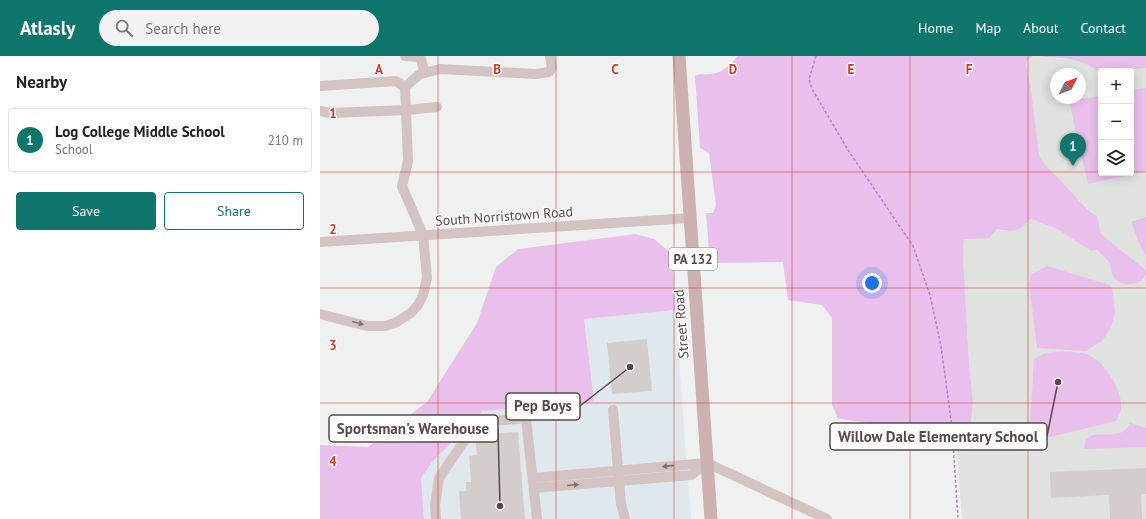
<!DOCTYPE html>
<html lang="en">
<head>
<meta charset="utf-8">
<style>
  :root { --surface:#fff; --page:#f2f2f2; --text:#222; --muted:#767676; --line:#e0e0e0; --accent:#0f766e }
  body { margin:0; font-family:"PT Sans",sans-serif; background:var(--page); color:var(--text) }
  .controls { position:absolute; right:12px; top:12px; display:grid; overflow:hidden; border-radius:4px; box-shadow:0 2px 10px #0003 }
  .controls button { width:36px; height:36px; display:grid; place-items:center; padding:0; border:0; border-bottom:1px solid var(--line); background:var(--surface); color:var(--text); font:20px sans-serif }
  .compass { position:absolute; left:730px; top:12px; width:36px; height:36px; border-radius:50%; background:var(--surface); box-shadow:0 2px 10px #0003; rotate:48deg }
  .you { position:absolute; left:552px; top:227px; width:14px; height:14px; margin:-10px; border:3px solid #fff; border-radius:50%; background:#1a73e8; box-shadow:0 0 0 6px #1a73e833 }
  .badge { display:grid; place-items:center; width:26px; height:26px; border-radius:50%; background:var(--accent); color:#fff; font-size:13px; font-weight:700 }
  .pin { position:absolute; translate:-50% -33px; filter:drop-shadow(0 1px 2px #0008) }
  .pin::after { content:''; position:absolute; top:21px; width:14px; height:12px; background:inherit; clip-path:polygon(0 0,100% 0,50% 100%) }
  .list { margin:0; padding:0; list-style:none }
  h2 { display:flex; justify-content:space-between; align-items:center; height:52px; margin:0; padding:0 16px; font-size:17px }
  h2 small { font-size:13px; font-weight:400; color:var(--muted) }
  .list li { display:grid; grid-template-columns:26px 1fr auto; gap:12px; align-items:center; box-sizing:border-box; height:64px; margin:0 8px 8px; padding:0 8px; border:1px solid var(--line); border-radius:4px }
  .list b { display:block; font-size:15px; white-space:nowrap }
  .list p { margin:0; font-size:13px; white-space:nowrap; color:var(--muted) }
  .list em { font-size:13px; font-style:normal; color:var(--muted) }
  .actions { display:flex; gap:8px; padding:12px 16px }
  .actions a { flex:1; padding:9px 0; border:1px solid var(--accent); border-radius:4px; text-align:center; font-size:14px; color:var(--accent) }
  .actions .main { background:var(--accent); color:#fff }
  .icon { flex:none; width:22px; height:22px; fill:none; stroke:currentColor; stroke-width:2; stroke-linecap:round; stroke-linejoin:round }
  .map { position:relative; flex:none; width:826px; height:463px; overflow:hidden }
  header { display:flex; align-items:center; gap:24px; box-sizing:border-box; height:56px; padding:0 20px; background:var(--accent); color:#fff }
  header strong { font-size:19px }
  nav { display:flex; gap:22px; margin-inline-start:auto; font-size:14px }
  .search { width:280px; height:36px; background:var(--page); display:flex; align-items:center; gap:10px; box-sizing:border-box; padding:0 14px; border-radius:22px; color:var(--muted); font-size:15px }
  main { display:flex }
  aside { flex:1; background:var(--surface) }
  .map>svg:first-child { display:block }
  .commercial { fill:#dee8ed }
  .education { fill:#e0e2e0; fill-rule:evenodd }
  .green { fill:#e9c0ec }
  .building { fill:#d3cdcc }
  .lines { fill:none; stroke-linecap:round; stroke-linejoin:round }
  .path { stroke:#c87ac4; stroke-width:1.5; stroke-dasharray:3 2; stroke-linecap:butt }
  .minor { stroke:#d3c3c3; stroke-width:10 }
  .major { stroke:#ccb1b0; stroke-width:13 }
  .oneway { fill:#857373 }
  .grid { fill:none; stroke:#d63724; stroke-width:1; stroke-opacity:0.55 }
  .labels { text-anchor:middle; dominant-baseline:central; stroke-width:3; stroke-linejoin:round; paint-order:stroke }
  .shield { fill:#fff; stroke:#8c7f7f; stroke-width:1 }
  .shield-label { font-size:13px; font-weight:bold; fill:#5b4848 }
  .street-label { font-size:14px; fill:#5b4848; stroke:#fff }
  .grid-label { font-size:13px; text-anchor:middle; font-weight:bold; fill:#d63724; stroke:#fff; stroke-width:3; stroke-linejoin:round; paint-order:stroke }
  .leader { fill:none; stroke:#5b4848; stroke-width:1.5 }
  .callout-dot { fill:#5b4848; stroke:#fff; stroke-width:1.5 }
  .callout { fill:#fff; stroke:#5b4848; stroke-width:1.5 }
  .callout-label { font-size:15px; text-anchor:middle; font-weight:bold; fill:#5b4848 }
</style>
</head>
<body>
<header>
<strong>Atlasly</strong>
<div class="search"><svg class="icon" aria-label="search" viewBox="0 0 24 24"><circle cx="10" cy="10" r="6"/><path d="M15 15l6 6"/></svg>Search here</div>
<nav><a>Home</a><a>Map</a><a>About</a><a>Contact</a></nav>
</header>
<main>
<aside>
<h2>Nearby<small></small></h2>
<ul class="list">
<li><span class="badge">1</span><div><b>Log College Middle School</b><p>School</p></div><em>210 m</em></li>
</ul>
<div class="actions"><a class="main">Save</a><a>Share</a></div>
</aside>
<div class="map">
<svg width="826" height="463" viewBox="0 0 826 463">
  <rect width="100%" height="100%" fill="#eff1f0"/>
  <polygon class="commercial" points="355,254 371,463 104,463 101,422 113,405 162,354 264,263"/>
  <g class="education">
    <path d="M713,0L764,5L772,10L778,16H781V117H811V15H789L826,12V214L787,183L781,177L777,160L754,141L743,127L730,115L722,105L719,98L706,10L707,5ZM736,18H760V42H736Z"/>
    <polygon points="711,163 737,173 771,195 776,194 784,200 790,207 790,213 816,227 820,226 826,219 826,463 642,463 635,373 651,366 653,346 649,307 644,218 643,197 644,183 672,178 677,173 683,175 700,173"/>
  </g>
  <g class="green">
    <path d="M418,0H713L707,5L706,10L711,34L719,98C724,111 734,117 743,127C754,139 763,151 777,160L781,177L787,183L826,214V219L820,226C807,230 795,229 791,215C790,212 791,209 789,206C785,201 781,198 777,194L771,195L737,173L711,163C707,166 705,169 701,172C695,176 683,175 677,173L669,182L644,183L643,197L644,218L649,307L653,346L651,366L635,373L629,376L518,363L512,349V262L502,249L468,244L463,206L390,207L386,157H393L396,149L389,97L380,92L375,20C382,17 384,19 391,18C402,17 411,8 418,0Z"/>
    <path d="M717,0H826V12L778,16C761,0 739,3 717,0Z"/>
    <polygon points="826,32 826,115 768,128 749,45 781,40 781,117 811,117 811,34"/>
    <polygon points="826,161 826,199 822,194 811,166"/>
    <polygon points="316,178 334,183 352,198 355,254 264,263 274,346 163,355 113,405 101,422 104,463 0,463 0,389 48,391 107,346 157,267 176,211 198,193"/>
    <polygon points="727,210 790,229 793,236 795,257 791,271 782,285 766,295 717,292 709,227 712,218"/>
    <path d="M732,296C743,296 756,295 766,298C783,303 800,331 801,347C802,353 799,360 796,365L726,382L719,378L710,367L714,303L723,298Z"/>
    <path d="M810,367L826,372V391L764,393L766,384L772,379C784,377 804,383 810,367Z"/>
  </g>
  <g class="building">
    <polygon points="327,283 332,335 292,338 287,287"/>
    <polygon points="198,376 205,463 141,463 139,435 146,435 146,426 151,426 149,400 157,399 155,380 156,379"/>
    <polygon points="826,412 826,438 821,438 822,463 790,463 789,439 731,442 730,416"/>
  </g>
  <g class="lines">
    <polyline class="path" points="496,0 489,23 492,33 528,94 593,190 610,239 621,290 632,371 638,463"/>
    <g class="minor">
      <polyline points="85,0 100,1"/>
      <polyline points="100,0 105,17"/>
      <polyline points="0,30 76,25 85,31"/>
      <polyline points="0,55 10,57 87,54 117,51"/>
      <polyline points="0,186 371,162"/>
      <polyline points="0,258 47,270 65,270 75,267 91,257 98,249 103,239 107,222 103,179 82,130 88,105 85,31 100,18 120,13 216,18 229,16 232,12 230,0"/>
      <polyline points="293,354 301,448 305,463"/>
      <polyline points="213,422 387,407 507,463"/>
      <polyline points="214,432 371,419 387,407"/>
      <polyline points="116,463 115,449 119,422 153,372 162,366 206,362 217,463"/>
    </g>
    <polyline class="major" points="359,0 391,463"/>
  </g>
  <defs><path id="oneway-solid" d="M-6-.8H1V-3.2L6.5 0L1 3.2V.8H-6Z"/></defs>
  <g class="oneway">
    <use href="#oneway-solid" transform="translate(38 267) rotate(15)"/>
    <use href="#oneway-solid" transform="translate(348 410) rotate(174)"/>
    <use href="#oneway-solid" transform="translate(253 429) rotate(-5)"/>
  </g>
  <path class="grid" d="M118,0V463M236,0V463M354,0V463M472,0V463M590,0V463M708,0V463M0,116H781M811,116H826M0,232H826M0,347H826"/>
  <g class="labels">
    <rect class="shield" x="349" y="192" width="48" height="22" rx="3"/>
    <g class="shield-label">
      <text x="373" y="203">PA 132</text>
    </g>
    <g class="street-label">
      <text transform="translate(184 160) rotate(-4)">South Norristown Road</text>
      <text transform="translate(361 268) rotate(-94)">Street Road</text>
    </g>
  </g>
  <g class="grid-label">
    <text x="59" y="18">A</text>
    <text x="177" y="18">B</text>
    <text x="295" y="18">C</text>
    <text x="413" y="18">D</text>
    <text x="531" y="18">E</text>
    <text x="649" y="18">F</text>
    <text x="13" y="62">1</text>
    <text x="13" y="178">2</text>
    <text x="13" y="294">3</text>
    <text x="13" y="410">4</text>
  </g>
  <path class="leader" d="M310 311L260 350M180 450L178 373M738 326L727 380"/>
  <g class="callout-dot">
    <circle cx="310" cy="311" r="4"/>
    <circle cx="180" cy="450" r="4"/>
    <circle cx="738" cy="326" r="4"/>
  </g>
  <g class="callout">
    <rect x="186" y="337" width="74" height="27" rx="4"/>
    <rect x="9" y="359" width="169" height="27" rx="4"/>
    <rect x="510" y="367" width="217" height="27" rx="4"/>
  </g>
  <g class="callout-label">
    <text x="223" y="355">Pep Boys</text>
    <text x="93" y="378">Sportsman's Warehouse</text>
    <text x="618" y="386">Willow Dale Elementary School</text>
  </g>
</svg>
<div class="controls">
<button>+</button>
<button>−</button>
<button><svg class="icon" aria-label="layers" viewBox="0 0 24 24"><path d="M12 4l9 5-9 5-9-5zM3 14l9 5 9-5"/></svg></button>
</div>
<svg class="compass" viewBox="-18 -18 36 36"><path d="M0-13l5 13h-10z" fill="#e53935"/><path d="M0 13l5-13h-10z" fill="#767676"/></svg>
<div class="you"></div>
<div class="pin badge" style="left:753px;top:110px">1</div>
</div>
</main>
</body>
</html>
